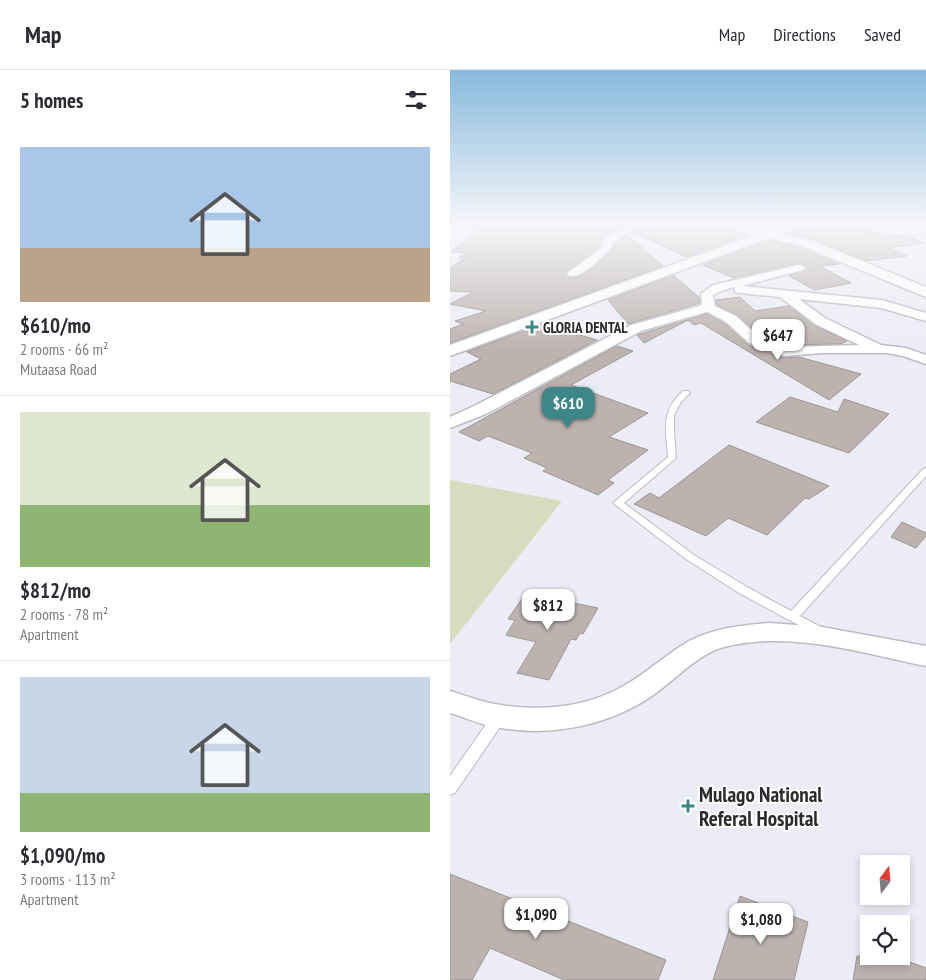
<!DOCTYPE html>
<html lang="en">
<head>
<meta charset="utf-8">
<style>
  :root { --surface:#fff; --page:#f2f2f3; --text:#2b2b33; --muted:#7c7c81; --line:#e1e1e2; --accent:#3e8789 }
  body { margin:0; font-family:"PT Sans Narrow",sans-serif; background:var(--page); color:var(--text); height:100vh; display:flex; flex-direction:column; font-size:19px; white-space:nowrap }
  * { box-sizing:border-box; margin:0 }
  p { font-size:16px; color:var(--muted) }
  .icon { flex:none; width:28px; height:28px; fill:none; stroke:currentColor; stroke-width:2; stroke-linecap:round; stroke-linejoin:round }
  .map { position:relative; flex:1; overflow:hidden }
  .sheet { display:flex; flex-direction:column; background:var(--surface); width:450px }
  .sheet>* { flex:none }
  .needle { width:32px; rotate:16deg }
  .fabs { position:absolute; left:410px; top:785px; display:grid; gap:10px }
  .fabs a { display:grid; place-items:center; width:50px; height:50px; border-radius:0px; background:var(--surface); box-shadow:0 2px 8px #0003; font-size:25px }
  .price { position:absolute; translate:-50% -42px; padding:0 11px; border-radius:10px; background:#fff; color:#222; font-size:16px; line-height:32px; filter:drop-shadow(0 1px 2px #0008) }
  .price::after { content:''; position:absolute; left:50%; top:30px; width:15px; height:11px; margin-left:-8px; background:inherit; clip-path:polygon(0 0,100% 0,50% 100%) }
  .price.current { background:var(--accent); color:#fff }
  ul { padding:0; list-style:none }
  li { display:grid; align-content:center; gap:10px; height:265px; padding:0 20px }
  li+li { border-top:1px solid var(--line) }
  li span { display:grid; place-items:center; height:155px; border-radius:0px; color:#555 }
  li>.icon { margin-inline-start:auto }
  span .icon { width:90px; height:90px; fill:#fffc; stroke-width:1 }
  li b { font-size:21px }
  h2 { display:flex; justify-content:space-between; align-items:center; height:60px; padding:0 20px; font-size:21px }
  header { display:flex; align-items:center; gap:30px; box-sizing:border-box; height:70px; padding:0 25px; background:var(--surface); border-bottom:1px solid var(--line) }
  header strong { font-size:24px }
  nav { display:flex; gap:28px; margin-inline-start:auto; font-size:18px }
  main { display:flex; flex:1; min-height:0 }
  .map>svg:first-child { display:block }
</style>
</head>
<body>
<header>
<strong>Map</strong>
<nav><a>Map</a><a>Directions</a><a>Saved</a></nav>
</header>
<main>
<section class="sheet">
<h2>5 homes<svg class="icon" aria-label="filters" viewBox="0 0 24 24"><path d="M4 7h16M4 17h16"/><circle cx="9" cy="7" r="2"/><circle cx="15" cy="17" r="2"/></svg></h2>
<ul>
<li><span style="background:linear-gradient(#a9c7e8 65%,#b9a48a 0)"><svg class="icon" aria-label="home" viewBox="0 0 24 24"><path d="M3 11l9-7 9 7M6 9v11h12V9"/></svg></span><div><b>$610/mo</b><p>2 rooms · 66 m²</p><p>Mutaasa Road</p></div></li>
<li><span style="background:linear-gradient(#dfe7d0 60%,#8fb573 0)"><svg class="icon" aria-label="home" viewBox="0 0 24 24"><path d="M3 11l9-7 9 7M6 9v11h12V9"/></svg></span><div><b>$812/mo</b><p>2 rooms · 78 m²</p><p>Apartment</p></div></li>
<li><span style="background:linear-gradient(#c9d6e8 75%,#8fb573 0)"><svg class="icon" aria-label="home" viewBox="0 0 24 24"><path d="M3 11l9-7 9 7M6 9v11h12V9"/></svg></span><div><b>$1,090/mo</b><p>3 rooms · 113 m²</p><p>Apartment</p></div></li>
</ul>
</section>
<div class="map">
<svg width="476" height="910" viewBox="0 0 476 910">
  <rect width="100%" height="100%" fill="#ebecf5"/>
  <path fill="#d6ddbe" d="M0,410L112,431L0,574Z"/>
  <path fill="#bcb3af" stroke="#9d9591" d="M36,153H177L170,157L163,153L168,158L151,168L149,171L151,175L146,180L116,203L119,208L131,206L144,197L161,181L164,174L177,165L213,196L0,273V259L13,254L5,251L36,241L0,234L23,222L0,221V198L16,188H9L17,183L1,182Z
    M194,153H242L297,165L237,187L182,162Z
    M362,153H387L394,158L449,167L458,166L474,173L440,178L457,186L416,191L364,169L339,164L359,158Z
    M319,170L353,179L389,194L370,196L401,213L365,220L339,206L356,199L354,195L349,193L283,208L253,195Z
    M223,205L250,228V233L178,254L158,230Z
    M290,227L305,241L339,236L364,255L397,271L390,274L336,275L310,265L287,245L267,235L266,230Z
    M257,244L275,254L298,275L333,288L349,287L411,304L379,330L251,253L244,255L238,250L194,273L187,265Z
    M92,254L147,270L43,324L0,311V304L31,289L17,282Z
    M167,276L183,281L121,315L198,343L159,367L198,380L158,410L164,413L148,425L93,401L97,398L74,388L82,383L38,366L29,371L9,362Z
    M340,327L388,342L394,329L439,344L399,383L306,352Z
    M279,375L379,416L359,429L355,428L317,465L278,448L256,466L184,434L200,423L209,428Z
    M452,452L476,463V466L466,478L441,467Z
    M76,523L148,538L133,564L130,563L126,570L121,569L99,610L67,603L86,572L56,565L65,550L58,549Z
    M0,804L216,890L208,910H114L40,878L22,910H0Z
    M290,826L358,852L344,910H263Z
    M407,886H443L476,898V910H403Z"/>
  <g fill="none" stroke-linecap="round" stroke-linejoin="round">
    <defs>
      <path id="service" d="M233,321H239L240,323L231,332L224,345V361L226,388L174,433L244,485L297,517L341,541L473,399L476,398V406L350,546L375,559L377,562L375,565L371,566L367,565L289,523L236,489L163,433L218,387C216,359 210,342 233,321Z
        M49,642L54,643L56,647L54,651L5,723L0,725V706L44,643Z"/>
      <path id="minor" d="M180,153H192L162,173L163,175C156,185 131,209 119,206L117,204L119,202L147,181L153,175L151,172L152,170Z
        M389,153H411L449,159L476,156V162L449,165L394,156Z
        M349,195L353,196L355,198L353,200L292,216L432,230L476,243V251L431,238L349,229L375,248L431,275L456,278L476,285V294L453,286L437,283H373L334,286L299,273L276,252L257,242L191,261L36,344L0,358V347L24,336L181,255L249,236L252,234L251,224L263,215ZM284,217L285,222L289,223L330,227L365,254L409,275L336,277L309,267L286,246L265,236L263,225L271,221Z
        M320,553L372,557L476,576V596C411,583 340,560 274,577C248,584 227,608 206,623C162,655 103,667 51,658C33,656 17,648 0,643V621C17,626 34,633 51,635C89,641 131,638 166,620C193,607 213,586 239,571C264,558 292,555 320,553Z"/>
      <path id="tertiary" d="M263,153H284L317,161L342,153H360L358,156L332,164L363,171L476,217V227L354,177L319,168L0,286V275L304,165L265,156Z"/>
    </defs>
    <use href="#service" stroke="#babbc4" stroke-width="2"/>
    <use href="#minor" stroke="#babbc4" stroke-width="3"/>
    <use href="#tertiary" stroke="#babbc4" stroke-width="3"/>
    <use href="#service" fill="#fff" fill-rule="evenodd"/>
    <use href="#minor" fill="#fff" fill-rule="evenodd"/>
    <use href="#tertiary" fill="#fff" fill-rule="evenodd"/>
  </g>
  <linearGradient id="sky" x2="0" y2="1"><stop stop-color="#86b9dd"/><stop offset="0.55" stop-color="#f6f6fa"/><stop offset="1" stop-color="#f6f6fa" stop-opacity="0"/></linearGradient>
  <rect width="476" height="280" fill="url(#sky)"/>
  <g fill="#3e8789" stroke="#fff" stroke-width="2">
    <path d="M79.5 249.5h5v5h5v5h-5v5h-5v-5h-5v-5h5z"/>
    <path d="M235.5 728.5h5v5h5v5h-5v5h-5v-5h-5v-5h5z"/>
  </g>
  <g text-anchor="middle" dominant-baseline="central" stroke-width="4" stroke-linejoin="round" paint-order="stroke">
    <g font-size="15" font-weight="bold" fill="#2a2b2e" stroke="#fff" text-anchor="start">
      <text x="93" y="257">GLORIA DENTAL</text>
    </g>
    <g font-size="21" font-weight="bold" fill="#2a2b2e" stroke="#fff" text-anchor="start">
      <text x="249" y="724">Mulago National<tspan x="249" dy="24">Referal Hospital</tspan></text>
    </g>
  </g>
</svg>
<div class="fabs">
<a><svg class="needle" viewBox="-14 -14 28 28"><path d="M0-13l5 13h-10z" fill="#e53935"/><path d="M0 13l5-13h-10z" fill="#7c7c81"/></svg></a>
<a><svg class="icon" aria-label="locate" viewBox="0 0 24 24"><circle cx="12" cy="12" r="6"/><path d="M12 2v4M12 18v4M2 12h4M18 12h4"/></svg></a>
</div>
<b class="price" style="left:328px;top:291px">$647</b>
<b class="price current" style="left:118px;top:359px">$610</b>
<b class="price" style="left:98px;top:561px">$812</b>
<b class="price" style="left:86px;top:870px">$1,090</b>
<b class="price" style="left:311px;top:875px">$1,080</b>
</div>
</main>
</body>
</html>
